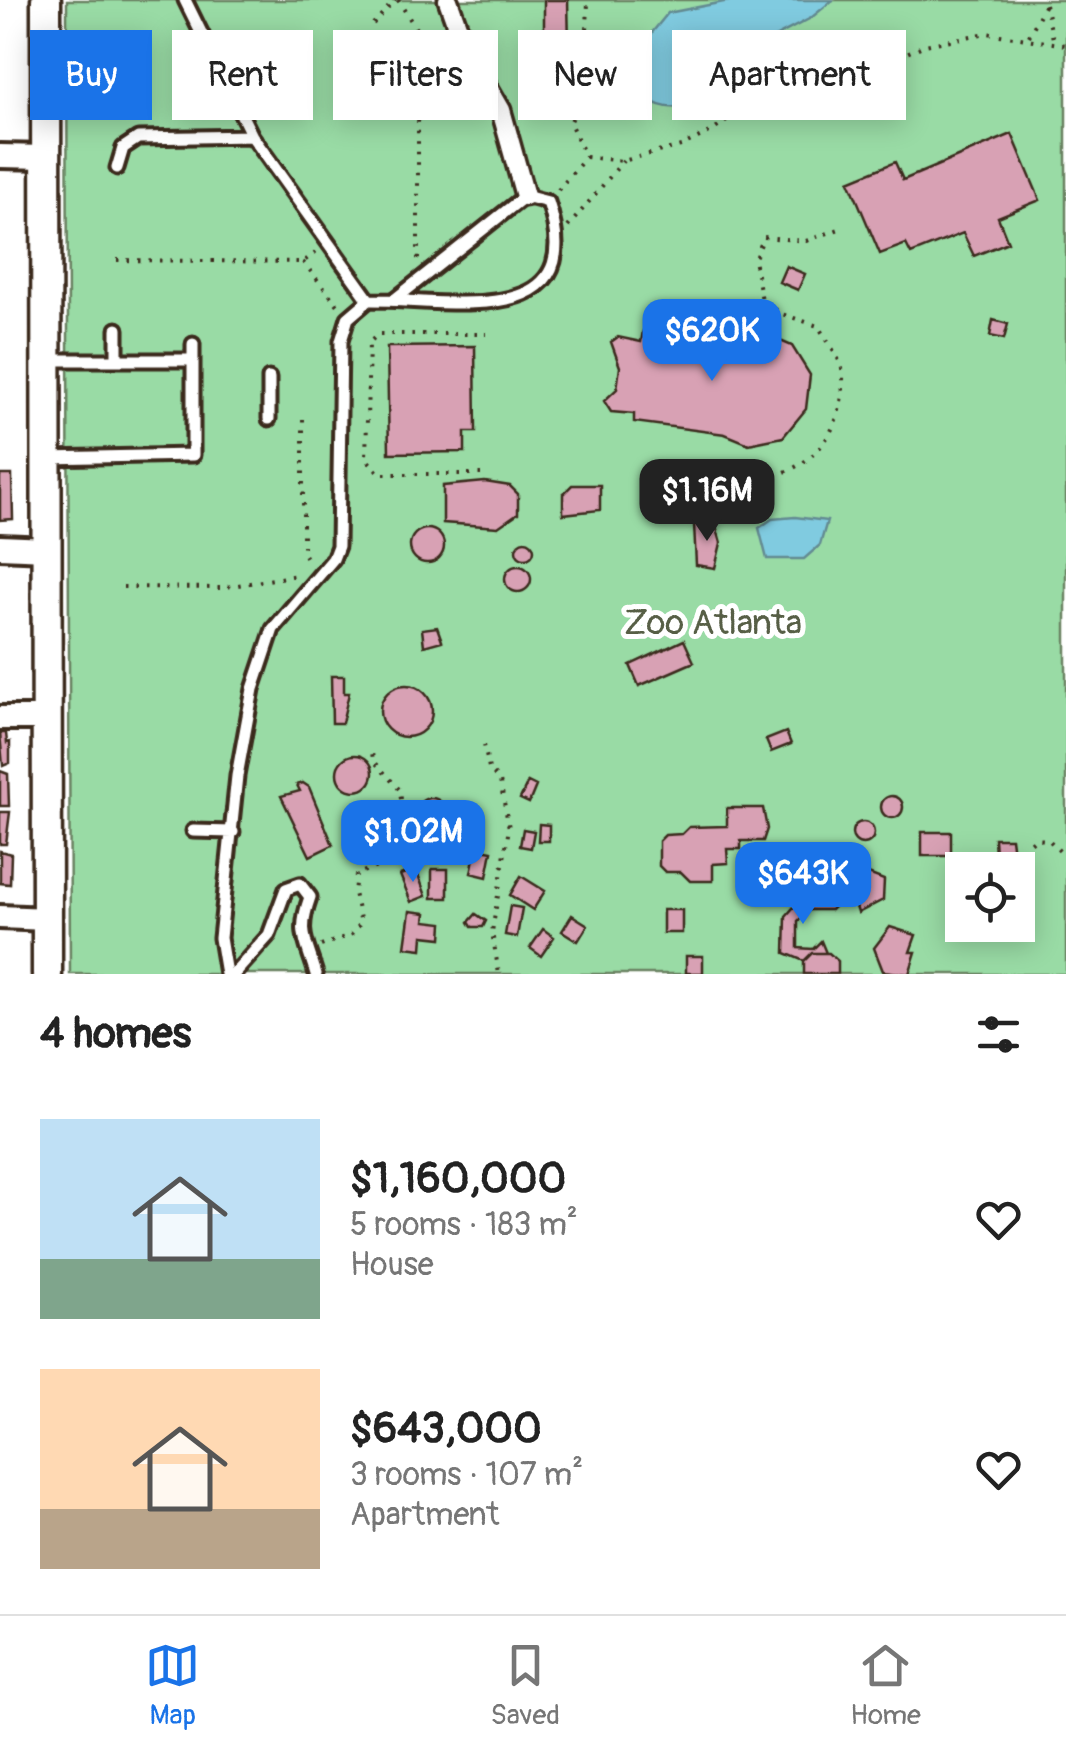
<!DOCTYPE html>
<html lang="en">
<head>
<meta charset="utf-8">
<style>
  :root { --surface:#fff; --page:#f6f6f6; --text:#222; --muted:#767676; --line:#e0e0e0; --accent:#1a73e8 }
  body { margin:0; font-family:Pangolin,sans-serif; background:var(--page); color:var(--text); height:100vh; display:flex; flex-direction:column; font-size:38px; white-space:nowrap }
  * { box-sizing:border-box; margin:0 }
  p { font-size:32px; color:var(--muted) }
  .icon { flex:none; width:55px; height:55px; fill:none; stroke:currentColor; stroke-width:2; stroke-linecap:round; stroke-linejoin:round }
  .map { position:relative; height:974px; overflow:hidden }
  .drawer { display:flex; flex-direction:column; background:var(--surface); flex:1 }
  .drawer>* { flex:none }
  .guide { position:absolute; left:30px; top:30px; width:1008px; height:90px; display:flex; gap:20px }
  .fabs { position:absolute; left:945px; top:852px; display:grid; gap:20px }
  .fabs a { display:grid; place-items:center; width:90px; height:90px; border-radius:0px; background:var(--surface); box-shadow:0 5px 25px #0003; font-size:50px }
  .price { position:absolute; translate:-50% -85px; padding:0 22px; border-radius:20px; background:var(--accent); color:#fff; font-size:32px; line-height:65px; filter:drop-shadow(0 2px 5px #0008) }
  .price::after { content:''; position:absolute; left:50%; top:60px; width:30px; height:22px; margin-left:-15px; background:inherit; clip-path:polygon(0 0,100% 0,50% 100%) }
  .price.selected { background:#222; color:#fff }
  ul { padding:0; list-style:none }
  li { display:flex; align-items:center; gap:30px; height:250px; padding:0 40px }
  li span { display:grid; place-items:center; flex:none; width:280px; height:200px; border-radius:0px; color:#555 }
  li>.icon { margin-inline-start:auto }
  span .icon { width:120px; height:120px; fill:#fffc; stroke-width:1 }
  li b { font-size:42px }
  h2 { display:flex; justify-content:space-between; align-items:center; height:120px; padding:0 40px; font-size:42px }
  .pill { padding:0 35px; border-radius:0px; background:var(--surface); box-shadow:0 5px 25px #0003; font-size:35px; line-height:90px }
  .pill.selected { background:var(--accent); color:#fff }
  .tab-bar { display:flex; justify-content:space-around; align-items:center; height:140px; border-top:2px solid var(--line); background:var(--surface); font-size:28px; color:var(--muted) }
  .tab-bar a { display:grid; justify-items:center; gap:5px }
  .tab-bar .selected { color:var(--accent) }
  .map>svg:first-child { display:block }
</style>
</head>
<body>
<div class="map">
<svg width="1066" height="974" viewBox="0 0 1066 974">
  <rect width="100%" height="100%" fill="#fff"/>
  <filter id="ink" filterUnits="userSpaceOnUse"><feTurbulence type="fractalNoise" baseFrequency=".01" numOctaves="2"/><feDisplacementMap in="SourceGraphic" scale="20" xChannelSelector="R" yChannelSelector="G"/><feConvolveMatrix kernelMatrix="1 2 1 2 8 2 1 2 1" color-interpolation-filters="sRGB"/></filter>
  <g filter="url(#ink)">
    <path fill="#99dba5" stroke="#6a8262" stroke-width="2.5" fill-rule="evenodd" d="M67,0H1066V974H70ZM962,870H1018V925H962Z"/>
    <path fill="#80cbe0" stroke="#648b92" stroke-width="2.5" d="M734,0H833L811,18L731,60L722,71L726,81L738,85L731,97C685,110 640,122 628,62L668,13Z
      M795,517L827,521L820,545L804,559H767L759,528L772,519Z"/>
    <path fill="#d8a1b4" stroke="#3b2a1e" stroke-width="2.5" d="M544,0H568L569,45H564V50H548L544,45Z
      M1012,134L1040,200L998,217L1008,242L974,256L963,233L911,254L906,244L880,254L849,181L895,162L903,180Z
      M786,266L805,274L798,290L779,282Z
      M993,320L1008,324L1004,339L990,336Z
      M643,331L731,338L760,332L792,346L810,375L806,409L783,437L749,444L725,434L634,422V414L611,412L604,401L617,389L620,367L611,342L618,337L641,342Z
      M475,346L476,432H465V452L389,453L387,347Z
      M0,475H12L13,519L0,520Z
      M485,482L510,486L518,494V513L498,527L443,523V486Z
      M572,485H600V510L563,514V494Z
      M715,522L721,543L715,568L696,565L694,524Z
      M410 546a17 17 0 1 1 34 0a17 17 0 1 1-34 0Z
      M516 550a9 9 0 1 1 18 0a9 9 0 1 1-18 0Z
      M505 579a13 13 0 1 1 26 0a13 13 0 1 1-26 0Z
      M437,627L442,641L424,646L422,629Z
      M684,640L694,662L639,686L630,665Z
      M331,676H344V693H349L342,723H332Z
      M380 711a26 26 0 1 1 52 0a26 26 0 1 1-52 0Z
      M786,732L791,744L771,752L766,740Z
      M0,733H6L7,743L10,742V763L3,766Z
      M337 773a18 18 0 1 1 36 0a18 18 0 1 1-36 0Z
      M0,771L8,774L9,806H0Z
      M528,782L536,786L529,803L520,799Z
      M303,783L309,787L333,845L310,856L281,796L300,791L297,785Z
      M881 807a11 11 0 1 1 22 0a11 11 0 1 1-22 0Z
      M416 813a15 15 0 1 1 30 0a15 15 0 1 1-30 0Z
      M727,808H763L767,829L763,841H741V849H727L728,863L713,864V881H690L681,872H665L659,866V841L665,835L682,834L689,827L727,826Z
      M0,812H10L6,844H0Z
      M852 833a11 11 0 1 1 22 0a11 11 0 1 1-22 0Z
      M539,824L549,825V841H538Z
      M523,829L534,831L531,848L520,846Z
      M922,832H951V856H922Z
      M994,838H1011L1013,854L995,855Z
      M476,848L492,851L487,877L471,873Z
      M0,851L11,854L10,884L0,883Z
      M416,869L426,896L411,902L400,875Z
      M432,869H448V898H432Z
      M858,870L884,880L883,900L858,913L852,894L862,891L852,890Z
      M521,876L545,891L533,910L510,895Z
      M831,899L836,905L831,910H809L798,921V948L813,949L821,941L826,953H812L804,961L785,953L786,916L800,900Z
      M510,906L522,908L517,937L505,935Z
      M663,910H682V933H663Z
      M410,911L426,913L425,921L443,923L442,938L423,936L422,949L405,947Z
      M476,914L486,921L483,927H472L469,922Z
      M572,915L588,925L578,941L562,931Z
      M890,927L916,935L910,952H916L909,974L883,971L874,948Z
      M543,929L554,937L541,956L530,948Z
      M812,953H829L838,961V974H804V961Z
      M686,956H703V973H686Z"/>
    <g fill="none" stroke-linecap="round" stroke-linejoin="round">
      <defs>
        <path id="service" d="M185,0L252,136L369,300C450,299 591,332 548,202L525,196L394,300
          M117,168L123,148L138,138L252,136
          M117,329V360
          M47,360H193
          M269,378V419
          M46,458L193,455V344
          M193,831L233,832
          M226,974L220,938L237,776L253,689L273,629L333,559L338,546L341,341L348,318L369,300
          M234,974L269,935L286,889L300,884L310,897C297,934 306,940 316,974"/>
        <path id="pedestrian" d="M448,0L465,48L501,110L525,196"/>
        <path id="minor" d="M0,156L46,157
          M0,547L47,549
          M0,718H47
          M0,917L47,919"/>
        <path id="tertiary" d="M46,0L47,974"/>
      </defs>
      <use href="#service" stroke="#3b2a1e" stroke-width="19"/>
      <use href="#pedestrian" stroke="#3b2a1e" stroke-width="25"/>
      <use href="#minor" stroke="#3b2a1e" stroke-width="30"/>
      <use href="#tertiary" stroke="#3b2a1e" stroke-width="35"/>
      <path stroke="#3b2a1e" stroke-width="4" stroke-dasharray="2.5 8" stroke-linecap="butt" d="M398,0L418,32V261
        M1045,4L1054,43
        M373,24L395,0
        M1029,36L1047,0
        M714,82L737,112
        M586,157L623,161L681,146L714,130L772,88L884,63L925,45L987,33L1066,45
        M558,190L586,157L570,123L585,92L588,0
        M568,227L623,161
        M117,260L303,262L318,251
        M303,262L338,305
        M303,419V553L309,563
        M481,474H380L366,458L369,343L378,334H486
        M700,511L721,477C792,489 845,448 843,374C842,360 826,339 818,326L782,314L762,300L754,260L764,237L806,241L842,228
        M123,587L220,588L297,575
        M484,745L489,769L500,781L509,828L492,932L499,974
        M1017,870L1027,846L1035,839L1049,840L1066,858
        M321,946L352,934L361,923L354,893L356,874L404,858L411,848L399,789L373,760L372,752"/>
      <use href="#service" stroke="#fff" stroke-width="11"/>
      <use href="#pedestrian" stroke="#fff" stroke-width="18"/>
      <use href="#minor" stroke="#fff" stroke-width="22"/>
      <use href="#tertiary" stroke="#fff" stroke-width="28"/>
    </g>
  </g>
  <g text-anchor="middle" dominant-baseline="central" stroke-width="10" stroke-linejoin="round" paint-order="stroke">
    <g font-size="35" fill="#575f46" stroke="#fff">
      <text x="713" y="623">Zoo Atlanta</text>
    </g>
  </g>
</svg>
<div class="fabs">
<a><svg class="icon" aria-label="locate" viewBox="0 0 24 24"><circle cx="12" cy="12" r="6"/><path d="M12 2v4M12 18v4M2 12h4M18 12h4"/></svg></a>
</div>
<b class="price" style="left:712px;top:384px">$620K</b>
<b class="price selected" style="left:707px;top:544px">$1.16M</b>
<b class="price" style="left:413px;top:885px">$1.02M</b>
<b class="price" style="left:803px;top:927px">$643K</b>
<div class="guide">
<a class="pill selected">Buy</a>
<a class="pill">Rent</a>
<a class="pill">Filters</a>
<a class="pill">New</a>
<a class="pill">Apartment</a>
</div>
</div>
<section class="drawer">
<h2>4 homes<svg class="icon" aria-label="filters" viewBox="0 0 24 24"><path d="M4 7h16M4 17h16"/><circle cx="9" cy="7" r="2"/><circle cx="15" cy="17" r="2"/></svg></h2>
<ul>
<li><span style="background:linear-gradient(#bfe0f5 70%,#7fa58c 0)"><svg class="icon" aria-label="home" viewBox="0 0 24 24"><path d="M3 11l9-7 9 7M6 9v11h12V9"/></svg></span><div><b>$1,160,000</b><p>5 rooms · 183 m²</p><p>House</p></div><svg class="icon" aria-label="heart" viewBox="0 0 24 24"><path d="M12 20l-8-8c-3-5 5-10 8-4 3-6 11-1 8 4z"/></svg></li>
<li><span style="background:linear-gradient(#ffd9b3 70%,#b9a48a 0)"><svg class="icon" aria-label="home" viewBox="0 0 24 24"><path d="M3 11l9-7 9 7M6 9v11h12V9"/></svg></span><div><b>$643,000</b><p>3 rooms · 107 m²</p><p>Apartment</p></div><svg class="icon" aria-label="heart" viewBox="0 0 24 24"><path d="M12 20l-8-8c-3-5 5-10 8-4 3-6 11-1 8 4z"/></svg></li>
</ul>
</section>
<nav class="tab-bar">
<a class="selected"><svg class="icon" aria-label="map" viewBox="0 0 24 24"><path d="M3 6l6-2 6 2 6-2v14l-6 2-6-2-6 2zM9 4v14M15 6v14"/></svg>Map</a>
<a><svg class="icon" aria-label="saved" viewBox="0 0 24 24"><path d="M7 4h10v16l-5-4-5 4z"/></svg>Saved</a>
<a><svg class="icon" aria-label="home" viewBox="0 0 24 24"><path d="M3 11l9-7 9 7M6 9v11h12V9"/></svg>Home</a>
</nav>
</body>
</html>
